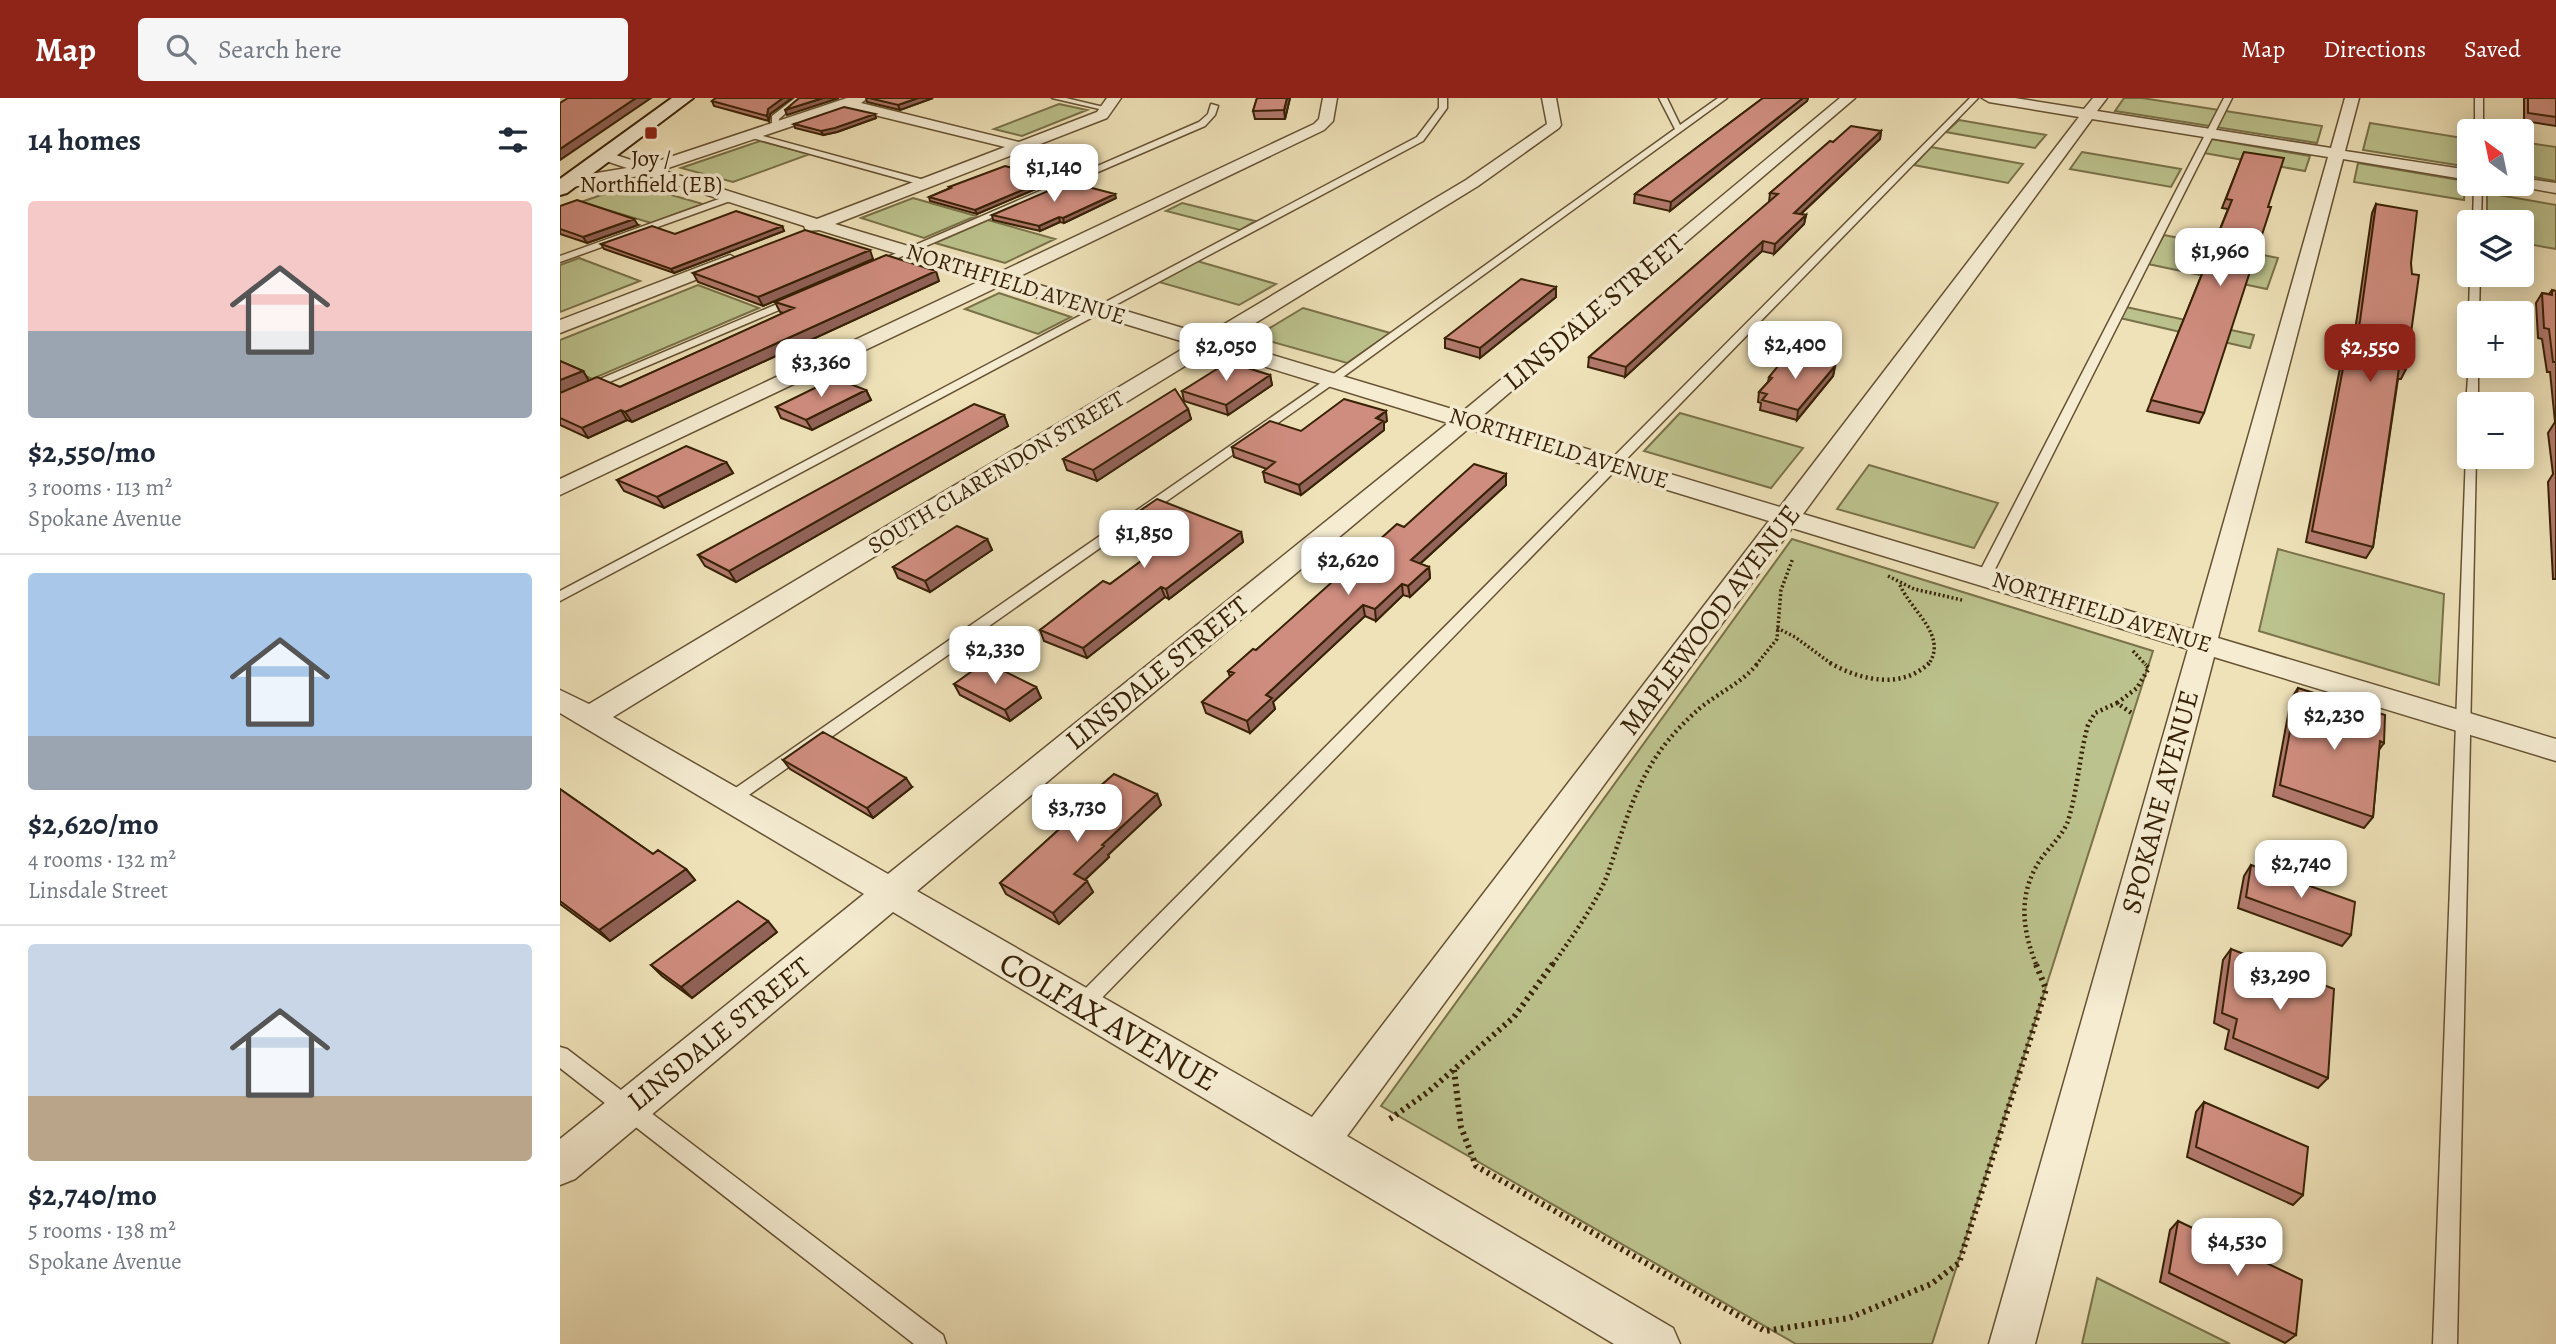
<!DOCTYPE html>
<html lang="en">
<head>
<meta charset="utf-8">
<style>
  :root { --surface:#fff; --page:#f6f6f7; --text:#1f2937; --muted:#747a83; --line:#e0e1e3; --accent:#8f2418 }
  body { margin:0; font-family:Alegreya,serif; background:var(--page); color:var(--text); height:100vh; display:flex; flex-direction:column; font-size:26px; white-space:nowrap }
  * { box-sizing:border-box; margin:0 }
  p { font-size:23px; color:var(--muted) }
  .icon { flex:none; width:38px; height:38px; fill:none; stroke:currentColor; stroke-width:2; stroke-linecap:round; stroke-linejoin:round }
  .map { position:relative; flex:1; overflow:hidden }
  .sheet { display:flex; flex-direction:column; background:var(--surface); width:560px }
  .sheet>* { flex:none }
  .needle { width:46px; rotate:327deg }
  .buttons { position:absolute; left:1897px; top:21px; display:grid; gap:14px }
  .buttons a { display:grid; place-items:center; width:77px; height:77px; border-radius:7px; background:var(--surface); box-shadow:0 4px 18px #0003; font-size:35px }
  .price { position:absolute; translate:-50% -60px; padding:0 16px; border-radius:14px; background:#fff; color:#222; font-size:23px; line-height:46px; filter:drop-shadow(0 2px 4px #0008) }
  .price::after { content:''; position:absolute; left:50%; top:42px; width:21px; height:16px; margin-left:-10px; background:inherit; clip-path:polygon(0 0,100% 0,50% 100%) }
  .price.current { background:var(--accent); color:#fff }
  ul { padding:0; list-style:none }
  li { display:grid; align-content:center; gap:14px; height:371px; padding:0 28px }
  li+li { border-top:2px solid var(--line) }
  li span { display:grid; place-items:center; height:217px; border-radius:7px; color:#555 }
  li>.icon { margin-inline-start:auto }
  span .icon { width:126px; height:126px; fill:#fffc; stroke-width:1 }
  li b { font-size:30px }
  h2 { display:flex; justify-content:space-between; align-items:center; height:84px; padding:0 28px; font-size:30px }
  header { display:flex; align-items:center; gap:42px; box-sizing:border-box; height:98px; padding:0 35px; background:var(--accent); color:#fff }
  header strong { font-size:33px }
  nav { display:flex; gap:38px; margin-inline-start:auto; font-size:24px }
  .search { width:490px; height:63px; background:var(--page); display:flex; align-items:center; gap:18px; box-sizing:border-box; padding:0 24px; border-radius:7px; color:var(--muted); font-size:26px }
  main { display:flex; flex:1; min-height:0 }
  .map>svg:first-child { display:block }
</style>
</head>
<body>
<header>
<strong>Map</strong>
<div class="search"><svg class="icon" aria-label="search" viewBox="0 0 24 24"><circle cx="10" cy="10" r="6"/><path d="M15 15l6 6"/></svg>Search here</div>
<nav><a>Map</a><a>Directions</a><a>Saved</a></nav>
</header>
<main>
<section class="sheet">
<h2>14 homes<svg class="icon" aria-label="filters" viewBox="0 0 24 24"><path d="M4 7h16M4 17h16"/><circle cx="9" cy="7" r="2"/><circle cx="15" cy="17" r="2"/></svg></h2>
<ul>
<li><span style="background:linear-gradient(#f6c9c9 60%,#9aa5b1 0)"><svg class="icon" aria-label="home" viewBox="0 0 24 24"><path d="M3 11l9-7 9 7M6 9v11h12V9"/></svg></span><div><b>$2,550/mo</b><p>3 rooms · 113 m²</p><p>Spokane Avenue</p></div></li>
<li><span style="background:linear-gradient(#a9c7e8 75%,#9aa5b1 0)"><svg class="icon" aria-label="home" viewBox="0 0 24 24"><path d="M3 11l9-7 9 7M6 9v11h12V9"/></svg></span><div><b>$2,620/mo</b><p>4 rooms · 132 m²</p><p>Linsdale Street</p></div></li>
<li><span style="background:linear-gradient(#c9d6e8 70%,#b9a48a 0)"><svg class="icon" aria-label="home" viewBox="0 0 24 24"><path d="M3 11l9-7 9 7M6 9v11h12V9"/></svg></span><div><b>$2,740/mo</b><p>5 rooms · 138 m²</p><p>Spokane Avenue</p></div></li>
</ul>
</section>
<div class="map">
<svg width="1996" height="1246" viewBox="0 0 1996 1246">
  <rect width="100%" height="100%" fill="#efe2b9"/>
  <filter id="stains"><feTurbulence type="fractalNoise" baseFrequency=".00286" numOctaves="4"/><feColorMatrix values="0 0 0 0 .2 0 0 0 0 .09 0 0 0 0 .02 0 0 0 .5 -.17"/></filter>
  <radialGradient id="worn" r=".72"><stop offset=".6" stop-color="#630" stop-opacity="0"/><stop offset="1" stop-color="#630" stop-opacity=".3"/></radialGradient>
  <path fill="#bcc28d" stroke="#7a724a" stroke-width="2" d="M1564,0H1582L1762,28L1757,45L1555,13Z
    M499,6L527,12L462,38L434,31Z
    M1399,22L1486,37L1475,50L1386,34Z
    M1810,25L1909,41V69L1803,52Z
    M1651,41L1750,58L1745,73L1644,55Z
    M200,43L250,56L173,84L121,70Z
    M1962,44L1996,49V83L1962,77Z
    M1371,49L1463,66L1448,85L1354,67Z
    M1522,54L1621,71L1611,89L1510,71Z
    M1798,65L1905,83L1904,102L1794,84Z
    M73,86L143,106L91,125L21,104Z
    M1927,95L1996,107V151L1962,145V124H1927Z
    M353,100L416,118L364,140L301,120Z
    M622,105L695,123L680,132L606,113Z
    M428,122L495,141L445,165L375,145Z
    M1604,137L1718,160L1707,191L1588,166Z
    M19,160L80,183L0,214V167Z
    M637,163L716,186L679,207L599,184Z
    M138,187L199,210L32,281L0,266V242Z
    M439,195L511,219L478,236L405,211Z
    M1566,209L1694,237L1690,250L1560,220Z
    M743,210L830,235L787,265L695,239Z
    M1120,315L1243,350L1211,390L1084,353Z
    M1309,367L1438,405L1414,450L1277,411Z
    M1232,441L1593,553L1372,1246H1236L821,1008Z
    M1718,451L1884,496L1879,587L1699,533Z
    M1537,1180L1670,1246H1522Z"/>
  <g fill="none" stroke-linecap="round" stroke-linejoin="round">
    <defs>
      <path id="lane" d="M235,0H243L219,21L218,31H212V18Z
        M492,0H506L552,11L548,13Z
        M879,0H887V10L863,43L0,503V493L857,39L879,10Z
        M1099,0H1107L1120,27L1158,0H1167L776,284L176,706H164L162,702L164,698L768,280L1115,31Z
        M1410,0H1418L529,913L522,916L515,913L512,907L515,901Z
        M1664,0H1672L1431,479L1429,482H1419L1417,479Z
        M1915,0H1923V33H1915Z
        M651,6L658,8L655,17L645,28L317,169L309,167L639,24L648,16Z
        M192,35L368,83L369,85L362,87L189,39Z
        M1914,86H1922L1921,124H1913Z
        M170,97L174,100L173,102L0,164V158Z
        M1910,177H1920L1919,215H1909Z
        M236,198L240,199V203L0,305V298Z
        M1909,266V268H1918V306H1909V309L1906,306Z
        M1906,356L1916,359L1897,1246H1873Z
        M0,949L7,951L383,1237L386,1246H354L0,970Z"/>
      <path id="street" d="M287,0H308L301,5L459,44L537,14L547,0H561L547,20L275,126L438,175L754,26L759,21L763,0H777L773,23L764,32L456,180L646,237L906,82L987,26L982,0H996L1001,27L999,30L918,88L666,243L902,314L1280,0H1295L921,319L1220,409L1519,19L1429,4L1422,0H1455L1524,11L1533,0H1547L1537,13L1771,50L1785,0H1799L1785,53L1909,72V82L1783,61L1658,540L1996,641V663L1654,559L1475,1246H1429L1628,551L1232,430L787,1038L1113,1230L1120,1246H1054L333,814L15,1081L0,1087V1041L304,796L0,615V592L29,606L631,246L440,188L0,397V381L422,182L259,132L246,133L244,128L85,77L0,91V81L67,70L40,61L37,58L40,55H50L86,67ZM286,10L445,49L257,121L102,72ZM1532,21L1768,59L1633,532L1243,416ZM651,252L888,325L328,776L53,619ZM908,331L1209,423L752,1019L357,793Z
        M1962,80L1996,85V95L1956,88L1955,86H1962Z
        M170,157L179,162L176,166L0,235V222Z"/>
      <path id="secondary" d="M112,0H133L7,95L0,97V81Z"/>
    </defs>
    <use href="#lane" stroke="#665233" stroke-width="3"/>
    <use href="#street" stroke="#665233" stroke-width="3"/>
    <use href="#secondary" stroke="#382206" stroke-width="4"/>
    <path stroke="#382206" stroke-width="3.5" stroke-dasharray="2 2.5" stroke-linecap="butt" d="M1328,478L1354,491L1402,502
      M1340,487C1351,513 1389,538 1368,567
      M1217,530L1235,539L1273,567
      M1573,553L1586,567
      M1196,567L1217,541L1221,492L1233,460"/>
    <path stroke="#382206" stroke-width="4.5" stroke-dasharray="2 3.5" stroke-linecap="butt" d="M1270,565C1300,582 1342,592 1369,565
      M1557,605L1577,590L1589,570L1584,565
      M993,866C1010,842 1038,803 1048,775C1063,733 1073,691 1100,653C1110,639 1126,622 1139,611C1159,594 1181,586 1198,565
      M1476,866C1461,829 1458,792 1483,758C1491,748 1504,735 1508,723C1518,691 1519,659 1528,627L1535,615L1557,605L1573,616"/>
    <path stroke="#382206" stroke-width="6" stroke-dasharray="2.5 4.5" stroke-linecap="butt" d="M894,972L901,1029L916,1068L1205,1233L1289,1220L1371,1186L1399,1165L1486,891L1475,864
      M830,1021L868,994L954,919L994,864"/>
    <use href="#lane" fill="#f5ecd2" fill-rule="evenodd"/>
    <use href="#street" fill="#f5ecd2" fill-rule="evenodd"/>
    <use href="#secondary" fill="#f5ecd2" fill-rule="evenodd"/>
  </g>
  <path fill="#b2796d" stroke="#382206" stroke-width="2" d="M156,0H232L210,16L209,23L154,8L152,3Z
    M306,0H373L340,12L307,4Z
    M697,0H730L725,21H695L693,13Z
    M1203,0H1248L1247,3L1110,113L1074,105L1075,96Z
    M1964,0H1996V28L1964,23Z
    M316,20L277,34L263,37L235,30L234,26Z
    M1321,33L1320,41L1241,116L1246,117L1244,126L1214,156L1202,153L1065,279L1028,269L1029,259L1209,104L1210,95L1273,44Z
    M1684,54L1644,315L1639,325L1587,313L1668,111L1662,110Z
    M492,84L417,116L370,103L369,99L390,90L389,89Z
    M556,100L504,125L500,124L480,133L433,122L432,117Z
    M1816,106L1851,165L1846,271L1841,281H1838L1813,449L1806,460L1746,444L1780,270L1785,260L1789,261L1795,233L1812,115Z
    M0,108L78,127L27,145L0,136Z
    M222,128L224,133L114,175L44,151L41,146L115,136Z
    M313,161L203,208L138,184L133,175Z
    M379,183L72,324L67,322L28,340L0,327V263L23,273L29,283L60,289L224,215L220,214L215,204Z
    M1992,192L1996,193V481H1993L1988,384L1993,376L1988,335L1995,324L1990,274H1987L1982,241L1978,240L1976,205L1982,195L1989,196Z
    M996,199L920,260L885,250V240Z
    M1275,268L1273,278L1237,322L1200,312L1201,305L1198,304L1199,294L1208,284L1209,279Z
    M710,277L712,287L668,317L624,303L622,293Z
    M306,292L311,302L252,332L221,320L216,309Z
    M628,311L631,321L537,383L507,372L503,361Z
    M444,317L448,328L176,484L145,468L138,457Z
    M827,323L824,325V332L741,397L705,384L703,374L707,371L674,359L672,349L741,333Z
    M166,364L173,375L104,410L64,393L57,382Z
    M946,387L860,466L869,469L870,480L850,499L843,497L816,523L805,518L713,604L715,611L690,635L646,615L642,604L670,579L668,573L696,552L844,429Z
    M556,429L681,434L683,444L609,501L605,499L527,560L484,543L480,532L550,486L594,454L559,440Z
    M427,441L432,452L370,494L338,480L333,469Z
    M433,571L476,589L481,600L450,623L400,597L394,586Z
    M1738,590L1824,645L1819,652L1813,719L1804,730L1713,698L1731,601Z
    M223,662L352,689L313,720L230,671Z
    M0,691L93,756L126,771L135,782L50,843L0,806Z
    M597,696L601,707L548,757L549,759L525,782L533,794L499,826L446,796L440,785L525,708L523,703Z
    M1691,767L1791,837L1782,848L1678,810L1684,778Z
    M217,834L132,900L102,878L91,867Z
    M1671,851L1768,980L1758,990L1665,951L1669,932L1654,925L1663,862Z
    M1644,1004L1743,1097L1733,1107L1627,1059L1636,1014Z
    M1618,1123L1736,1237L1725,1245L1600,1184L1610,1132Z"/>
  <path fill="#916359" stroke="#382206" stroke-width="2" d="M76,0H91L0,62V51Z
    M223,0H232L210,16L209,23L207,18L208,11Z
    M263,0H279L227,17L225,12Z
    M358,0H373L340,12L338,7Z
    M727,0H730L725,21L724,12Z
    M1243,0H1248L1247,3L1110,113L1111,104Z
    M315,16L316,20L277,34L263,37L261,33Z
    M1321,33L1320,41L1232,124L1234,115Z
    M491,80L492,84L417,116L415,112Z
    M555,96L556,100L504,125L503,120Z
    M1246,117L1244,126L1214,156L1215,146Z
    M499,119L500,124L480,133L479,128Z
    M74,121L78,127L27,145L23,139Z
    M222,128L224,133L114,175L111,171Z
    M1203,143L1202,153L1065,279L1066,269Z
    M310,152L313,161L203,208L198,199Z
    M376,173L379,183L72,324L65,314Z
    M996,189V199L920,260V250Z
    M1275,268L1273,278L1237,322L1238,312Z
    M23,273L29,283L0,295V282Z
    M710,277L712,287L668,317L666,307Z
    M306,292L311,302L252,332L246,322Z
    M628,311L631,321L537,383L533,372Z
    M61,312L67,322L28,340L22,330Z
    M826,313L827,323L824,325V332L741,397L739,387Z
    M444,317L448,328L176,484L169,473Z
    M166,364L173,375L104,410L97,399Z
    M946,376V387L852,473L851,462Z
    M681,434L683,444L609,501L606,491Z
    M427,441L432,452L370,494L365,483Z
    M869,469L870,480L850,499L848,488Z
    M842,486L843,497L816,523L815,511Z
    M601,489L605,499L527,560L523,550Z
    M803,507L805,518L713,604L715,611L690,635L687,623L706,597Z
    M476,589L481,600L450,623L445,612Z
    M346,680L352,689L313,720L307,710Z
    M597,696L601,707L548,757L549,759L519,787L514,776L542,747Z
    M126,771L135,782L50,843L39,832Z
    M527,783L533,794L499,826L493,815Z
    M208,823L217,834L132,900L121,889Z"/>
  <path fill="#cf8d7f" stroke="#382206" stroke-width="2" d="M8,0H76L0,51V5Z
    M156,0H223L208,11L207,18L152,3Z
    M239,0H263L225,12Z
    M309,0H358L338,7Z
    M697,0H727L724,12L693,13Z
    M1203,0H1243L1111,104L1075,96Z
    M1968,0H1996V19L1968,15Z
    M284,9L315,16L275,30L261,33L234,26Z
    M1291,28L1321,33L1234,115L1246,117L1215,146L1203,143L1066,269L1029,259L1218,96L1210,95L1270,43L1273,44Z
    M1684,54L1724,60L1708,109H1711L1644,315L1591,302L1672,102L1666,101Z
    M445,68L491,80L415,112L369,99L391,90L389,89Z
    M509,84L555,96L503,120L499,119L479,128L432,117Z
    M17,102L74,121L23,139L0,131V108Z
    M1816,106L1857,113L1851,165L1852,176L1859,177L1846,271L1839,270L1813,449L1752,433L1785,260L1791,261L1800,223Z
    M176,113L222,128L111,171L41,146L92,128L115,136Z
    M245,132L310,152L198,199L133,175Z
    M326,157L376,173L65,314L61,312L22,330L0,320V295L37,279L60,289L234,210L215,204Z
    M961,181L996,189L920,250L885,240Z
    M1992,192L1996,193V264H1993L1989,231L1984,230L1982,195L1992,197Z
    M1228,256L1275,268L1238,312L1202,302L1207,296L1199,294L1212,280L1209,279Z
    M0,263L23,273L0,282Z
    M668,264L710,277L666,307L622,293Z
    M275,280L306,292L246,322L216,309Z
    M615,291L628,311L533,372L503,361Z
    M784,301L826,313L816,320L823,323L739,387L703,374L715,364L672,349L710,323L741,333Z
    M414,306L444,317L169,473L138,457Z
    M126,348L166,364L97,399L57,382Z
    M914,366L946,376L851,462L869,469L848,488L842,486L815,511L803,507L706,597L712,600L687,623L642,604L674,575L668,573L693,551L696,552L837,426L844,429Z
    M597,401L681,434L606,491L601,489L523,550L480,532L543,483L550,486L601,448L556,429Z
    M397,428L427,441L365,483L333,469Z
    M422,566L433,571L436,569L476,589L445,612L394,586Z
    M1738,590L1825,617L1824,645L1820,643L1813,719L1720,687Z
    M263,634L346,680L307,710L223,662Z
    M554,676L597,696L542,747L544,748L514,776L527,783L493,815L440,785L528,705L523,703Z
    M0,691L93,756L98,752L126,771L39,832L0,803Z
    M1691,767L1795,804L1791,837L1686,799Z
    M178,803L208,823L121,889L91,867Z
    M1671,851L1774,891L1768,980L1673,940L1677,921L1662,915Z
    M1644,1004L1748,1049L1743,1097L1636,1049Z
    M1618,1123L1742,1182L1736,1237L1609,1175Z"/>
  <rect fill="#8f2418" stroke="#f5ecd2" stroke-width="2.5" x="84" y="28" width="14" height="14" rx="3.5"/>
  <g text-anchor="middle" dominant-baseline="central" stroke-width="7" stroke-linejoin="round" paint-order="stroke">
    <g font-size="23" fill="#382206" stroke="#f5ecd2">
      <text x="91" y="60">Joy /<tspan x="91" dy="26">Northfield (EB)</tspan></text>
    </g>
    <g font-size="23" fill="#382206" stroke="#f5ecd2">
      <text transform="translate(456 186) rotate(17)">NORTHFIELD AVENUE</text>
      <text transform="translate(999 350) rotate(17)">NORTHFIELD AVENUE</text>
      <text transform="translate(436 374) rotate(-31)">SOUTH CLARENDON STREET</text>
      <text transform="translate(1542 514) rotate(17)">NORTHFIELD AVENUE</text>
    </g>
    <g font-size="28" fill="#382206" stroke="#f5ecd2">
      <text transform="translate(1034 214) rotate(-40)">LINSDALE STREET</text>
      <text transform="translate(1150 522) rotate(-53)">MAPLEWOOD AVENUE</text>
      <text transform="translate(597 575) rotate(-39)">LINSDALE STREET</text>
      <text transform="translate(1600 704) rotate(-75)">SPOKANE AVENUE</text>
      <text transform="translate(159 936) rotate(-39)">LINSDALE STREET</text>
    </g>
    <g font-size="33" fill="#382206" stroke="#f5ecd2">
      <text transform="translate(549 923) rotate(30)">COLFAX AVENUE</text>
    </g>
  </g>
  <rect width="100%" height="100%" filter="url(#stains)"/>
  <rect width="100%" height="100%" fill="url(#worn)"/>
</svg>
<div class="buttons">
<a><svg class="needle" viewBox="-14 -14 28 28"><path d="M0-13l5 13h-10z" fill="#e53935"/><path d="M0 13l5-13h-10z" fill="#747a83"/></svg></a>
<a><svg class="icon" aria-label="layers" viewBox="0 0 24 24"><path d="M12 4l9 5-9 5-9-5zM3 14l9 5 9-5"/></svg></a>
<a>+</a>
<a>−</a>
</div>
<b class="price" style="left:494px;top:106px">$1,140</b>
<b class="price" style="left:1660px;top:190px">$1,960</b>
<b class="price" style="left:1235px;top:283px">$2,400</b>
<b class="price" style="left:666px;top:285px">$2,050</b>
<b class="price current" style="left:1810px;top:286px">$2,550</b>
<b class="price" style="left:261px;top:301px">$3,360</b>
<b class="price" style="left:584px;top:472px">$1,850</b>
<b class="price" style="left:788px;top:499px">$2,620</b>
<b class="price" style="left:435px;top:588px">$2,330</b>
<b class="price" style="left:1774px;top:654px">$2,230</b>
<b class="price" style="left:517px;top:746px">$3,730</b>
<b class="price" style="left:1741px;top:802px">$2,740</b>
<b class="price" style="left:1720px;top:914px">$3,290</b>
<b class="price" style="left:1677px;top:1180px">$4,530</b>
</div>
</main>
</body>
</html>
